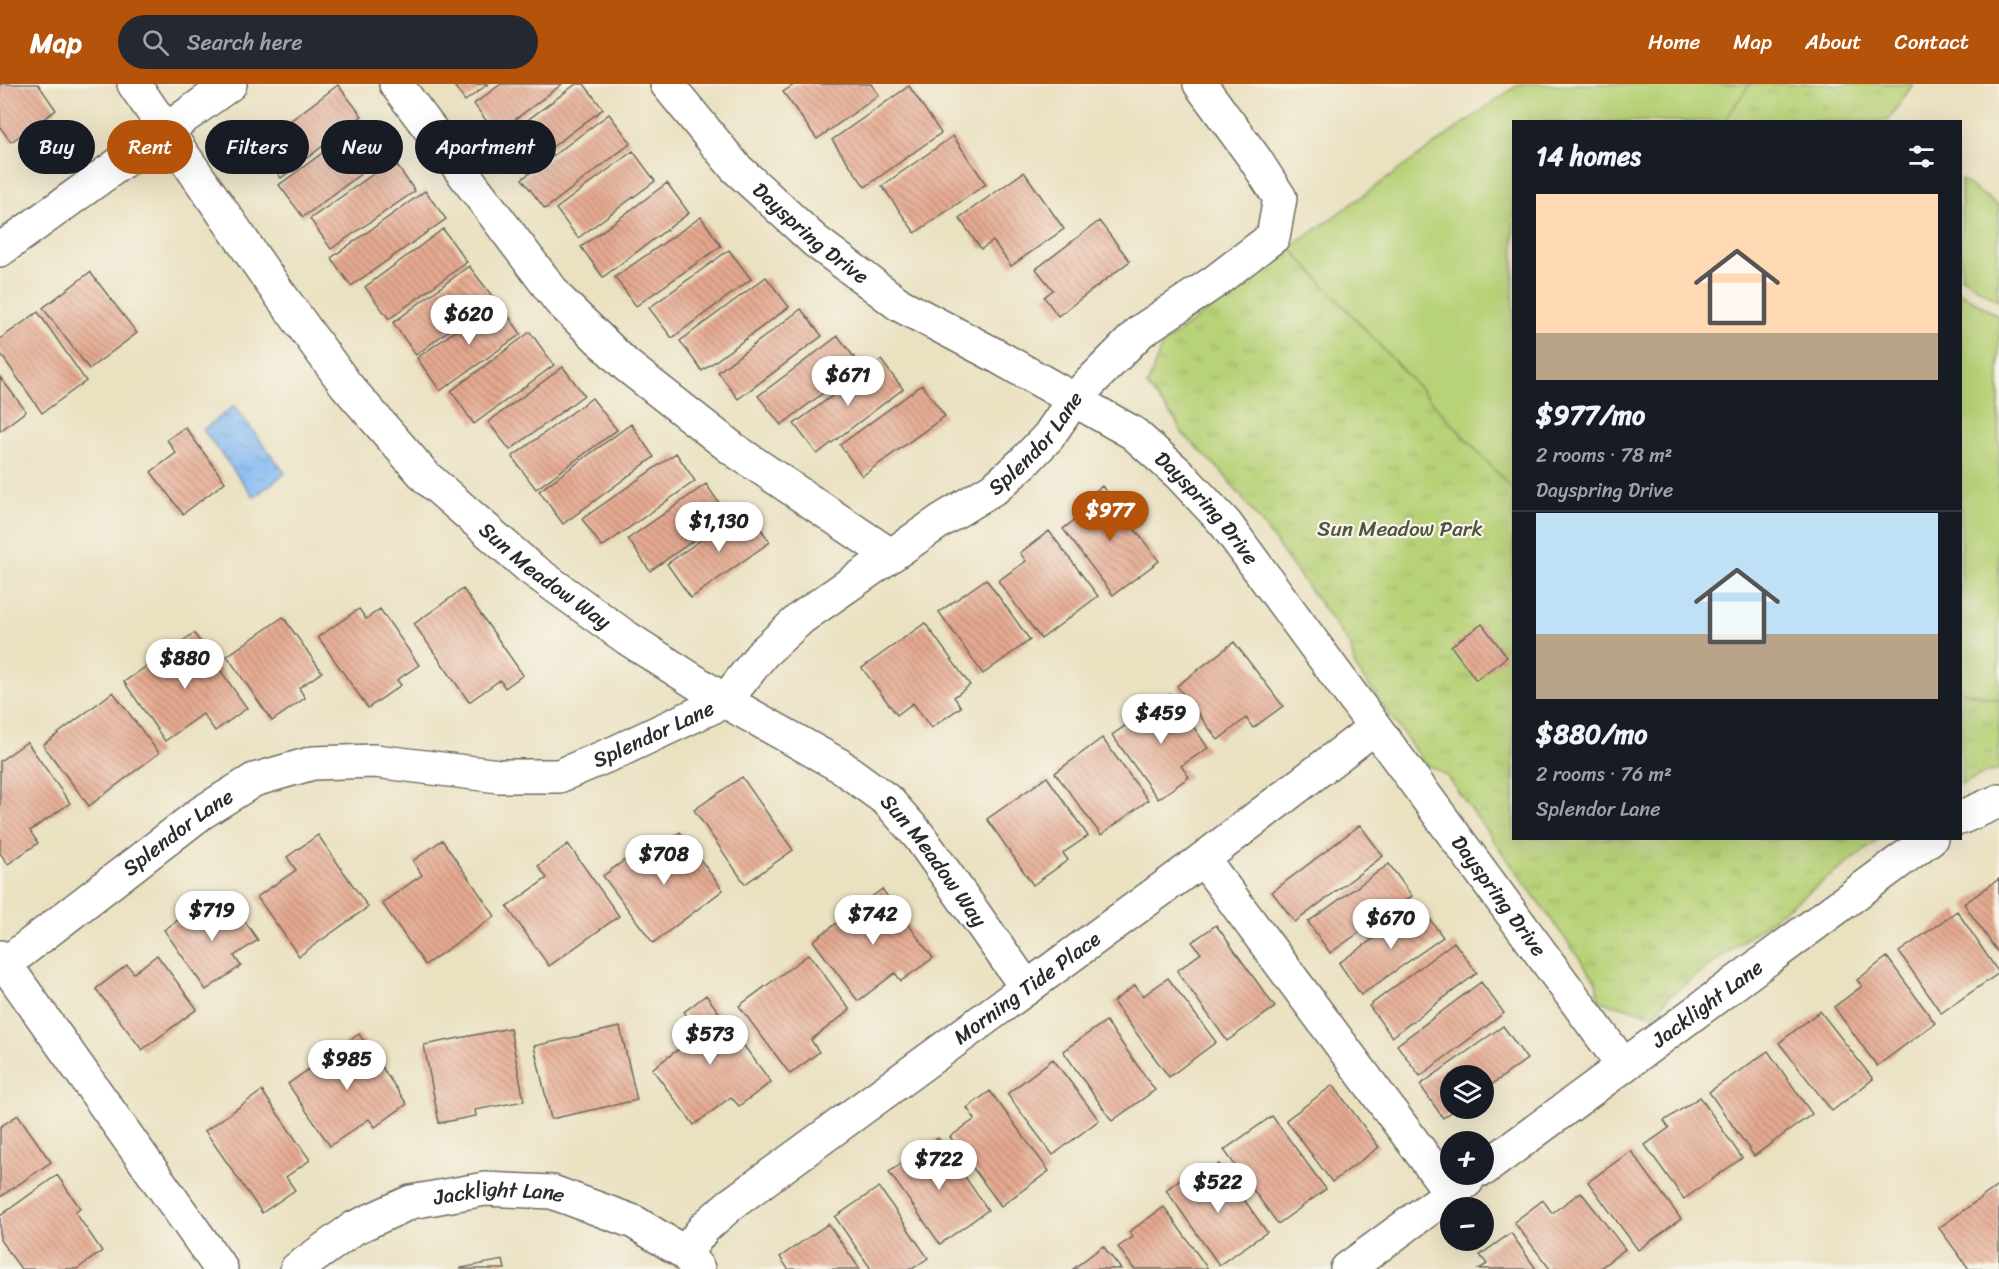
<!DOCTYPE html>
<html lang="en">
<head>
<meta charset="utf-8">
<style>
  :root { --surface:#171b24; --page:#242831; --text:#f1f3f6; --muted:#9ea1a6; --line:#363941; --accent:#b45309 }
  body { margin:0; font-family:Sriracha,sans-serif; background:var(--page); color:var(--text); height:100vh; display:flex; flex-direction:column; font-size:22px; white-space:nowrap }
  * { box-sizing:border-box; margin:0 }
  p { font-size:20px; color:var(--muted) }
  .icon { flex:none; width:33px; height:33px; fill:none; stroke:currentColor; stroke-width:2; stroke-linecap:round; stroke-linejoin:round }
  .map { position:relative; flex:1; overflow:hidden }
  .drawer { position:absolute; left:1512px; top:36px; width:450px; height:720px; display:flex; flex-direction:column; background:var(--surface); border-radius:0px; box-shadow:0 6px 24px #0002 }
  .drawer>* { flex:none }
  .banner { position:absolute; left:18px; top:36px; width:570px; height:54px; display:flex; gap:12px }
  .tools { position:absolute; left:1440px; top:981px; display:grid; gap:12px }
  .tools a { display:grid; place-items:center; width:54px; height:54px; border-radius:50%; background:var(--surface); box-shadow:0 6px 24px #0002; font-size:30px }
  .price { position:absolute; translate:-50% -51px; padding:0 14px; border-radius:21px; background:#fff; color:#222; font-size:20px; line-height:39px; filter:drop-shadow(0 2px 3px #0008) }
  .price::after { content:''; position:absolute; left:50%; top:36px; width:18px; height:14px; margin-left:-9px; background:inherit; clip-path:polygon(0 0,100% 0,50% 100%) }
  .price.current { background:var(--accent); color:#fff }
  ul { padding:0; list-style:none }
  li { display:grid; align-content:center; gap:12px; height:318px; padding:0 24px }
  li+li { border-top:2px solid var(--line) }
  li span { display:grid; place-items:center; height:186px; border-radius:0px; color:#555 }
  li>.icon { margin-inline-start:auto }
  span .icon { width:108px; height:108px; fill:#fffc; stroke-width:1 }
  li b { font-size:26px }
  h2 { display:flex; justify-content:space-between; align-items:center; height:72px; padding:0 24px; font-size:26px }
  .pill { padding:0 21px; border-radius:27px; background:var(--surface); box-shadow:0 6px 24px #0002; font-size:21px; line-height:54px }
  .pill.current { background:var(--accent); color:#fff }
  header { display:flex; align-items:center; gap:36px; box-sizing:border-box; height:84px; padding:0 30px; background:var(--accent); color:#fff }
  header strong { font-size:28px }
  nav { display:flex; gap:33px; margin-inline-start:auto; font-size:21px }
  .search { width:420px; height:54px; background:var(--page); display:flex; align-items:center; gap:15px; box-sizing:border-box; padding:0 21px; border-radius:33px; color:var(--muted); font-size:22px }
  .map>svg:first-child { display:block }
</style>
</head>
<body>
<header>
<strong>Map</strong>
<div class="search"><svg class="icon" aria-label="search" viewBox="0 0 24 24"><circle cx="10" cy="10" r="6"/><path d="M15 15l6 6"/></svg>Search here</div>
<nav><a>Home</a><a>Map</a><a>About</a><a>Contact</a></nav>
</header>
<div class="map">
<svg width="1999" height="1185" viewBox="0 0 1999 1185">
  <defs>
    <pattern id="park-tufts" width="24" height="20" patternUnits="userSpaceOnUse" patternTransform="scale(1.5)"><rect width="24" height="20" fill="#b8d278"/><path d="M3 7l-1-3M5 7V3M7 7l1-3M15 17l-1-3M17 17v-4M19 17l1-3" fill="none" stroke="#9eb468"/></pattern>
    <pattern id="water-ripples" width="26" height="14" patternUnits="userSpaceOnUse" patternTransform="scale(1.5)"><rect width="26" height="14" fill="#83b9f2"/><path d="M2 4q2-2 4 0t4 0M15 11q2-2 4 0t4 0" fill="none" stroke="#6b97c4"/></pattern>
    <pattern id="building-back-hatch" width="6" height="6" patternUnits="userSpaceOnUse" patternTransform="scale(1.5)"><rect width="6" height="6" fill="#e5a990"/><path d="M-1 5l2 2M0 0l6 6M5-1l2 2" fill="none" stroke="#ba8a76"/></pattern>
  </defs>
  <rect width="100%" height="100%" fill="#f7f3e8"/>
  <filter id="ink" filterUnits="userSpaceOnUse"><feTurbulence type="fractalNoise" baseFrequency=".0167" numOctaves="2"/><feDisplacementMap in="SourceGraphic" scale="12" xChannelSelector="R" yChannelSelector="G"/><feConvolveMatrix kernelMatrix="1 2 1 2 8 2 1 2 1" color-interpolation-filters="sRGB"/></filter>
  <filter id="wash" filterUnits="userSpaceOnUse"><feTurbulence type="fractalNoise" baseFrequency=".008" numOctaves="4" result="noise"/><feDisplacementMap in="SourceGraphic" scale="24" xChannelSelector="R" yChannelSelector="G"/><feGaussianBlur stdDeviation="1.35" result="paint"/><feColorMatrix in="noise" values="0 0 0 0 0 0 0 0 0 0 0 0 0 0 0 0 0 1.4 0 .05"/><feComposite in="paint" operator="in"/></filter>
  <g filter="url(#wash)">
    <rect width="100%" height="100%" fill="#eae1c1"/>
    <path fill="#b8d278" stroke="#727e52" stroke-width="1.5" d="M1519,0H1750L1724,37L1514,38L1513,406L1290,164Z
      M1961,96L1999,122L1998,217L1961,192Z
      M1960,208L1999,233V616L1961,607Z"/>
    <path fill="url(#park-tufts)" stroke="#727e52" stroke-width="1.5" d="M1750,0H1913L1888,37H1724Z
      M1290,164L1513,406L1514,754L1880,755L1669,912L1655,931L1599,917L1596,897L1446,691L1425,680L1355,583L1350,561L1260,437L1221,387L1182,349L1176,337L1147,302L1162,261Z
      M1961,607L1999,616V685L1978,692L1961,701Z"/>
    <path fill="url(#water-ripples)" stroke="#57728e" stroke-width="1.5" d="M234,322L285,389L254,413L203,346Z"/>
    <g id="blocks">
      <path fill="url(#building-back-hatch)" d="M0,0H38L56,26L11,58L0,43Z
        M453,0H488L465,17Z
        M501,0H562L496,50L474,20Z
        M576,0H584L603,25L520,87L498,58Z
        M795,0H871L879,11L817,55L783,8Z
        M338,1L362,32L281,94L257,62Z
        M909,2L941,49L865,103L832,56Z
        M609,30L631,59L545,125L522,95Z
        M359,42L382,74L303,133L279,101Z
        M953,52L986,100L915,149L882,102Z
        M633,67L655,97L578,154L556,125Z
        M393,76L415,107L331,165L310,135Z
        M1024,88L1064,145L1011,182L993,157L981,165L959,134Z
        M667,99L689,129L603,193L581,163Z
        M425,107L446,135L351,202L331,174Z
        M701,133L721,162L636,222L615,193Z
        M1099,137L1130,177L1058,232L1044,213L1053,206L1036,185Z
        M443,145L467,178L389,235L365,203Z
        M729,166L751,195L672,254L649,224Z
        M469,182L493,213L416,271L393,239Z
        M90,188L137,249L89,285L43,224Z
        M766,193L789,223L702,287L680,257Z
        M498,217L521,250L440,307L417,274Z
        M801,225L822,252L738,315L718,288Z
        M38,228L86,297L42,329L0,269V255Z
        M530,248L554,281L474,340L451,307Z
        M838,252L860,281L781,341L758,312Z
        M881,276L903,305L817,370L794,340Z
        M563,283L584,311L510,366L488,338Z
        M0,293L26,327L0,347Z
        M922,301L945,332L862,392L840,361Z
        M592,314L617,346L536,405L512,373Z
        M631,340L654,373L563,440L539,407Z
        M185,343L225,398L183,430L151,388L176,369L167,356Z
        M676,369L695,397L602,463L582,435Z
        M706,400L728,432L650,487L628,455Z
        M1102,402L1159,477L1113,511L1063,445L1085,428L1079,420Z
        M746,424L770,458L691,514L667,480Z
        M1049,447L1098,512L1041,555L998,497L1026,477L1020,469Z
        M986,495L1030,556L983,590L939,528Z
        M463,505L523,591L505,604L500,596L469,618L414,540Z
        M359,525L366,535L380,525L419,581L397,596L401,601L368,624L318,553Z
        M283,533L322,588L299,604L305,614L272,637L227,572Z
        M925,539L970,601L954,613L961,623L931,644L913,619L897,631L862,584Z
        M1482,540L1507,573L1476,596L1451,562Z
        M194,549L247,624L215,647L203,630L165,657L124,598Z
        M1234,558L1283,622L1253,644L1246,634L1218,656L1177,602Z
        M113,608L159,669L89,722L43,661Z
        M1171,610L1208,664L1181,682L1189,693L1158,715L1112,651Z
        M1102,654L1148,716L1101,751L1055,689Z
        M27,658L70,719L30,747L38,759L8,780L0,769V677Z
        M742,693L793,766L745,800L694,726Z
        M1047,693L1088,752L1063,769L1068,776L1033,801L987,735Z
        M1360,741L1383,772L1295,838L1272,808Z
        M680,748L723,806L653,859L603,792L633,770L639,778Z
        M318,751L368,823L299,872L257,813L296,786L287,773Z
        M442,756L495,832L425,881L382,819L422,791L413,777Z
        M568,760L619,832L549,882L507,823L547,794L538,782Z
        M1389,780L1412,812L1330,869L1308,838Z
        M1999,795V870L1964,820Z
        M882,805L933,874L901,897L895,889L858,917L813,857Z
        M229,815L258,856L234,872L241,882L206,906L164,846L197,823L204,833Z
        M1420,822L1443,853L1361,911L1339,879Z
        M1957,827L1999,889L1941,929L1899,868Z
        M1216,841L1275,923L1227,957L1177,887L1201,869L1192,858Z
        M1454,858L1477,889L1392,953L1369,922Z
        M809,870L850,926L811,956L819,968L790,990L739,922Z
        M157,871L197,925L142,966L96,905L127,881L134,889Z
        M1887,873L1935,939L1877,982L1834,923L1862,902L1857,896Z
        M1168,894L1216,958L1169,993L1113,918L1135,901L1143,912Z
        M1481,898L1504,929L1420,992L1397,961Z
        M706,911L771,998L739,1022L731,1013L694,1041L652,985L700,949L684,928Z
        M1820,927L1873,995L1832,1027L1779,959Z
        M1106,937L1155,1006L1112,1037L1063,967Z
        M1503,942L1527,975L1484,1006V992H1450V1024H1457L1443,1034L1420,1001Z
        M620,943L637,1016L551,1035L534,962Z
        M510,944L524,1017L475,1026L476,1032L439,1039L424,961Z
        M359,950L407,1020L375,1043L369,1035L330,1062L288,1000Z
        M1768,967L1812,1030L1754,1072L1709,1008Z
        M1053,975L1099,1036L1053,1071L1007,1010Z
        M1333,1001L1379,1063L1332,1098L1286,1036Z
        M262,1007L310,1076L286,1093L295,1106L262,1129L205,1047Z
        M990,1007L1049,1087L1001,1122L950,1053L975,1035L967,1024Z
        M1700,1013L1742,1074L1684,1115L1645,1061L1669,1044L1664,1037Z
        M18,1031L51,1078L0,1113V1043Z
        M1272,1032L1326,1105L1278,1140L1224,1066Z
        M938,1054L988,1126L940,1160L889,1088Z
        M1631,1067L1681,1135L1638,1166L1588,1098Z
        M1219,1080L1267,1148L1219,1181L1166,1106L1180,1095L1187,1104Z
        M57,1091L80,1124L75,1128L102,1167L77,1185H21L0,1156V1132Z
        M1999,1101V1185H1969L1939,1144Z
        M879,1103L928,1174L912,1185H871L835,1133Z
        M1581,1108L1625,1165L1599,1185H1550L1514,1138L1543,1116L1552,1129Z
        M1164,1123L1208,1185H1134L1118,1163L1133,1153L1129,1148Z
        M828,1140L860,1185H788L780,1173Z
        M1511,1149L1536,1185H1479L1487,1180L1480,1171Z
        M1103,1162L1121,1185H1073Z
        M503,1176L505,1185H461V1184Z"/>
    </g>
  </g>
  <g filter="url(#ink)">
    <use href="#blocks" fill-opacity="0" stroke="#6e6b60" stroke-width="1.5"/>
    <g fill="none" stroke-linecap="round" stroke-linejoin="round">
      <defs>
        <g id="minor">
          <path id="s1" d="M134,0L273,201L346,301L426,393L530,484L627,554L725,617L839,681L888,717L919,752L1027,904"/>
          <path d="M396,0L559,216L626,281L733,365L890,471"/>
          <path id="s2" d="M667,0L735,83L815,157L900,221L995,271L1133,349L1179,390L1225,439L1623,981"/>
          <path d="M0,166L230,0"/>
          <path d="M1960,734L1999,717"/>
          <path d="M1203,775L1451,1109"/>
          <path d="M0,873L221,1185"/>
          <path id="s3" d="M0,884L201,729L254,696L313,679L375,677L499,692H559L616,668L725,617L763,569L801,534L942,436L996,403L1023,379L1048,353L1074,315L1141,247L1213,199L1273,153L1280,114L1255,75L1200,0"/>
          <path id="s4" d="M1484,1085L1931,754"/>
          <path id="s5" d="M685,1169L705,1143L730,1121L1203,775L1374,644"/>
          <path id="s6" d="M297,1185L354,1144L411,1118L485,1105L552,1108L634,1138L685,1169L698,1185"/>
          <path d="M1347,1185L1467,1097"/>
        </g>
      </defs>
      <use href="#minor" stroke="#6e6b60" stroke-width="36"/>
      <use href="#minor" stroke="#fff" stroke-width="33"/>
    </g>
  </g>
  <g text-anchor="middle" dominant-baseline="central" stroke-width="4.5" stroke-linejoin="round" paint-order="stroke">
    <g font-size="21" fill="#2b2b2b" stroke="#f7f3e8">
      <text stroke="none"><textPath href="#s2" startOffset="208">Dayspring Drive</textPath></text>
      <text stroke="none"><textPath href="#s3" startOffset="1214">Splendor Lane</textPath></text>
      <text stroke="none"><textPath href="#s2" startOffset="694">Dayspring Drive</textPath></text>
      <text stroke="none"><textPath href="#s1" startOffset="645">Sun Meadow Way</textPath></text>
      <text stroke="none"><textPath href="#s3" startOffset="728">Splendor Lane</textPath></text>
      <text stroke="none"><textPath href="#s3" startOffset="224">Splendor Lane</textPath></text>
      <text stroke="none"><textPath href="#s1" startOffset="1131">Sun Meadow Way</textPath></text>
      <text stroke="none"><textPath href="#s2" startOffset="1180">Dayspring Drive</textPath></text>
      <text stroke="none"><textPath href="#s5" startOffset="434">Morning Tide Place</textPath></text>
      <text stroke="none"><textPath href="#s4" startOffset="278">Jacklight Lane</textPath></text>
      <text stroke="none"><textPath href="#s6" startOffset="222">Jacklight Lane</textPath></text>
    </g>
    <g font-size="21" fill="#4e553e" stroke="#f7f3e8">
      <text x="1400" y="445">Sun Meadow Park</text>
    </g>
  </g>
</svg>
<div class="tools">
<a><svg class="icon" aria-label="layers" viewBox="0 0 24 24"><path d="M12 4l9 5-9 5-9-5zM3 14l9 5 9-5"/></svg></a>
<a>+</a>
<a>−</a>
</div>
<b class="price" style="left:469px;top:262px">$620</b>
<b class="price" style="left:848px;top:323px">$671</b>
<b class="price current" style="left:1110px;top:458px">$977</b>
<b class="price" style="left:719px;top:469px">$1,130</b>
<b class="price" style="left:185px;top:606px">$880</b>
<b class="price" style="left:1161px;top:661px">$459</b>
<b class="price" style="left:664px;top:802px">$708</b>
<b class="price" style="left:212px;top:858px">$719</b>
<b class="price" style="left:873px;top:862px">$742</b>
<b class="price" style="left:1391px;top:866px">$670</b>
<b class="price" style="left:710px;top:982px">$573</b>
<b class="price" style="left:347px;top:1007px">$985</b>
<b class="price" style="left:939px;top:1107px">$722</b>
<b class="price" style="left:1218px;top:1130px">$522</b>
<div class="banner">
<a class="pill">Buy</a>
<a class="pill current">Rent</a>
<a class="pill">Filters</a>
<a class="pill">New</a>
<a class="pill">Apartment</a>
</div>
<section class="drawer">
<h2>14 homes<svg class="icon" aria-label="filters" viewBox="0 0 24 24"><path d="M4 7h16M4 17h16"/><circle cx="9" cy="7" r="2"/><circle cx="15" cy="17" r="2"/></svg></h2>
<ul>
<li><span style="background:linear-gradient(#ffd9b3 75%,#b9a48a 0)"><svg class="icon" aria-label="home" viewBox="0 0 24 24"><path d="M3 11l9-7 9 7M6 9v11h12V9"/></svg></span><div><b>$977/mo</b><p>2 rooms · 78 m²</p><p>Dayspring Drive</p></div></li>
<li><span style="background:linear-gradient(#bfe0f5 65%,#b9a48a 0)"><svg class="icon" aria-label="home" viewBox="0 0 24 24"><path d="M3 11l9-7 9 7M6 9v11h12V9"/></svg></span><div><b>$880/mo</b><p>2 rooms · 76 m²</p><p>Splendor Lane</p></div></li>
</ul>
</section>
</div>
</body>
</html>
